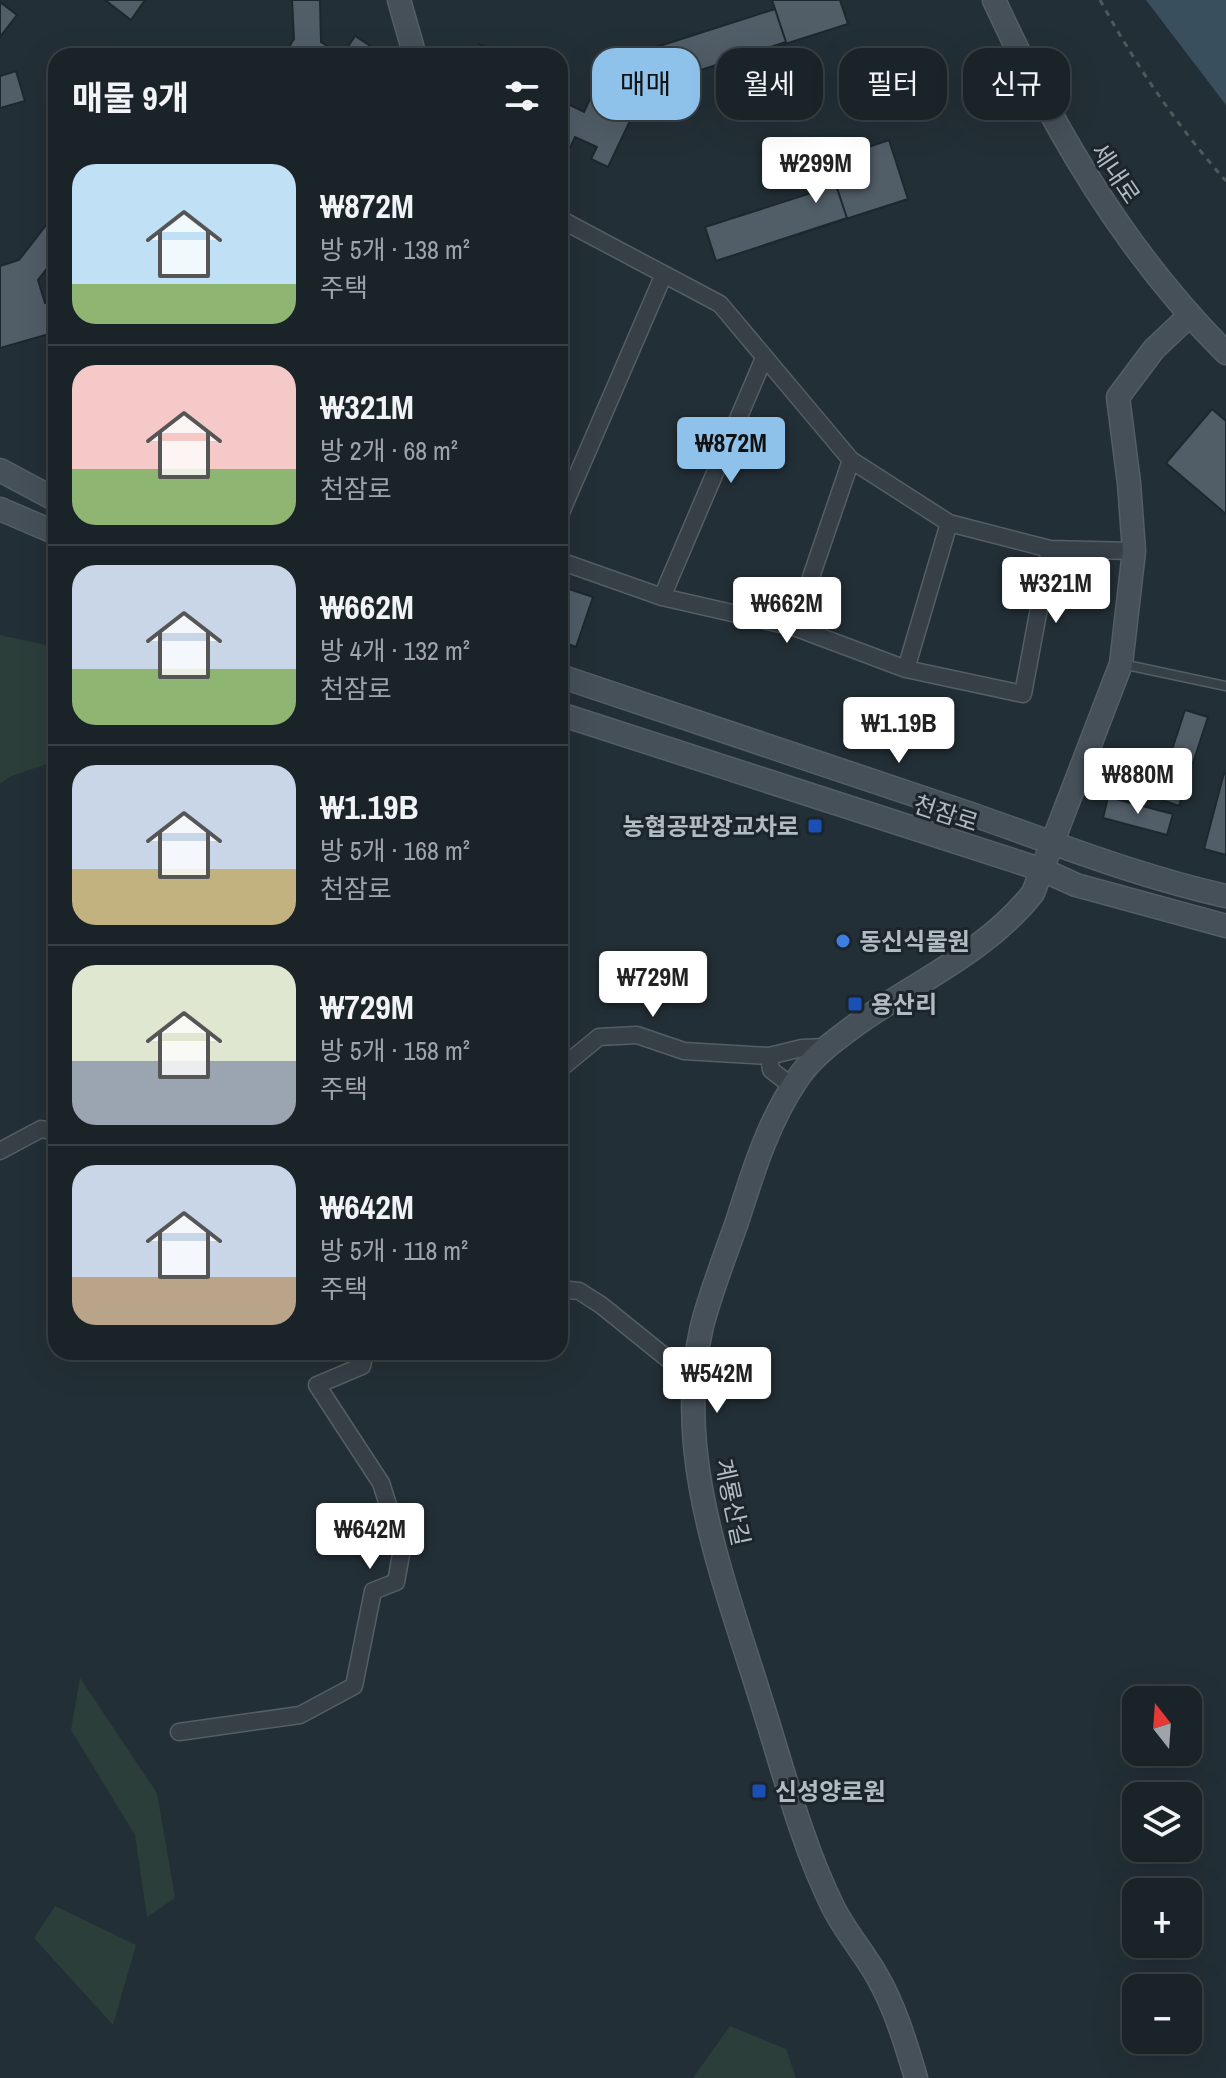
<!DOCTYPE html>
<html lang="ko">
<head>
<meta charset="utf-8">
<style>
  :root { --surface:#1a2328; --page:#272f34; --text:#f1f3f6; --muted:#9fa4a8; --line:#384045; --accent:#8fc2eb }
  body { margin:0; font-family:"Archivo Narrow","Noto Sans KR",sans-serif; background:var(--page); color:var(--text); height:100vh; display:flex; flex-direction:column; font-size:30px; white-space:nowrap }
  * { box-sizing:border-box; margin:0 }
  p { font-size:26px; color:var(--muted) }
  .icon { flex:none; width:44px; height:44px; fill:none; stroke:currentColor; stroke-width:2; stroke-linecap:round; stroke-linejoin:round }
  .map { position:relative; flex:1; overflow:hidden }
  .side { position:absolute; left:48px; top:48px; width:520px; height:1312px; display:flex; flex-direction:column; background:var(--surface); border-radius:24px; box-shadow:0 8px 32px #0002,0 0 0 2px var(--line) }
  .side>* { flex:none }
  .guide { position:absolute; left:592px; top:48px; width:514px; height:72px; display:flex; gap:16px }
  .needle { width:52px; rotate:343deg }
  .buttons { position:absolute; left:1122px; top:1686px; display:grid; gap:16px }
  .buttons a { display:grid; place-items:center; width:80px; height:80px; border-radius:16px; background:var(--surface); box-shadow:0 8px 32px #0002,0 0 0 2px var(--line); font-size:40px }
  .price { position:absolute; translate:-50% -68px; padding:0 18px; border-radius:8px; background:#fff; color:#222; font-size:26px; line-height:52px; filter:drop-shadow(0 2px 4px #0008) }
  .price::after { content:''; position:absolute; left:50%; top:48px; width:24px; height:18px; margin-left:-12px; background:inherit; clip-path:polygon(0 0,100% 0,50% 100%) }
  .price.current { background:var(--accent); color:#111 }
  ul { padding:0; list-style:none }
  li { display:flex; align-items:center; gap:24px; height:200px; padding:0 24px }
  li+li { border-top:2px solid var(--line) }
  li span { display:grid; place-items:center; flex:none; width:224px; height:160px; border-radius:24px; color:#555 }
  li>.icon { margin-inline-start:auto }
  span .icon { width:96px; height:96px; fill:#fffc; stroke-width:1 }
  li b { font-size:34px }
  h2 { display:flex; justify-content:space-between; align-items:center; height:96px; padding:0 24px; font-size:34px }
  .tag { padding:0 28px; border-radius:24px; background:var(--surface); box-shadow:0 8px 32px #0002,0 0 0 2px var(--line); font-size:28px; line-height:72px }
  .tag.current { background:var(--accent); color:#111 }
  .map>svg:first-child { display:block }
</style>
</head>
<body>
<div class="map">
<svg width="1226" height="2078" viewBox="0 0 1226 2078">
  <rect width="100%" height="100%" fill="#232f36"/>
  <path fill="#2b3e3a" d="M0,635L56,647L55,761L9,777L0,784Z
    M80,1678L157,1793L175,1898L147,1917L135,1835L71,1730Z
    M55,1906L136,1945L113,2025L34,1938Z
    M730,2026L786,2049L796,2078H693Z"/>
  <path fill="#3a4f5d" d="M1146,0H1226V105Z"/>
  <path fill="#515d67" stroke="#1e272e" stroke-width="2" d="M105,0H145L131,20Z
    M292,0H320L321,42L342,56L355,36L381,53L379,56H283L294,39Z
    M772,0H840L848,24L655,85L644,51L775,9Z
    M0,2L17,15L0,37Z
    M775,9L786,42L655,85L644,51Z
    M479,44L504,56H474Z
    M16,71L25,101L0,108V76Z
    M604,83L640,100L608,167L591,159L597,147L575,137L570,148L560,143V100L584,112L595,88L601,91Z
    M889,140L908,199L716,261L705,227L836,185L832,175L856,168L850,153Z
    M836,185L847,218L716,261L705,227Z
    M47,224L56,231V257L38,280L45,303L56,300V332L0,348V266L19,260Z
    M1212,409L1226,421V514L1166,463Z
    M560,586L593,597L576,647L560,641Z
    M1185,710L1208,717L1179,806L1156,798Z
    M1224,773L1226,774V855L1204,849Z
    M1108,797L1173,814L1167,835L1103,818Z"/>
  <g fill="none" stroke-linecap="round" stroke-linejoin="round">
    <defs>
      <path id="lane" d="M1122,664L1226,686"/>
      <path id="street" d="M560,219L720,304L851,460L949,523L1050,549L1134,551
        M560,515L664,274
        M560,561L662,597L794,627L906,669L1023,694L1050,549
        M662,597L764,358
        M794,627L851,460
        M906,669L949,523
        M769,1056L771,1070L793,1087
        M560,1069L599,1037L637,1035L684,1051L769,1056L802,1048L826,1047
        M0,1151L41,1129L56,1132
        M560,1289L579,1291L601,1305L694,1380
        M179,1732L300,1715L354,1686L373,1591L396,1582L402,1549L381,1483L317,1385L362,1366L365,1352"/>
      <path id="secondary" d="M399,0L415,56
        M994,0C1054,130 1124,251 1226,353
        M0,470L56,500
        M0,509L56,533
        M560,676C695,721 830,766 965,812C1052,842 1136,876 1226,896
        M560,714L1043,870L1076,885L1226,926
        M916,2078C906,2044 895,2007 877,1976C864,1953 845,1931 833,1907C801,1842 783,1769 761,1700C724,1580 672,1453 702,1326C711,1291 725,1256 737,1222C753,1172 768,1122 798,1078C812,1057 833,1042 853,1027C913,983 986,953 1033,893L1121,664L1134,551L1129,483L1118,397L1154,349L1189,316"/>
    </defs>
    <use href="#lane" stroke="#545e65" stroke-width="11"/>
    <use href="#street" stroke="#545e65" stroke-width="19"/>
    <use href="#secondary" stroke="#545e65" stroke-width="25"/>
    <path stroke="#4a5b5a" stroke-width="3" stroke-dasharray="6 6" stroke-linecap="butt" d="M1100,0C1135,64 1177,126 1226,181"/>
    <use href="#lane" stroke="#374047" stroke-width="8"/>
    <use href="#street" stroke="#374047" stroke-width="16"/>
    <use href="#secondary" stroke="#455059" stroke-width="22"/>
  </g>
  <g fill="#1a4fb4" stroke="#1c252b" stroke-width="3">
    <rect x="807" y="818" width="16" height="16" rx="4"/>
    <rect x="847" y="996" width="16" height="16" rx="4"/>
    <rect x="751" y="1783" width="16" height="16" rx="4"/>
  </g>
  <circle fill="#3f7fe0" stroke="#1c252b" stroke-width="3" cx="843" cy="941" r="8"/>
  <g text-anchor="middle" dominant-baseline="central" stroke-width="6" stroke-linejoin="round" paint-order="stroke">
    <g font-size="24" fill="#b1bbc3" stroke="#1c252b">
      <text transform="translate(1116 173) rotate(56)">세내로</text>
      <text transform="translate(946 813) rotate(18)">천잠로</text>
      <text transform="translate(733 1502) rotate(78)">계룡산길</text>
    </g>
    <g font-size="24" font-weight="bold" fill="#b1bbc3" stroke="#1c252b" text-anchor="start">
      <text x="799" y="826" text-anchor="end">농협공판장교차로</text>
      <text x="859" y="941">동신식물원</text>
      <text x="871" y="1004">용산리</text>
      <text x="775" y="1791">신성양로원</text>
    </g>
  </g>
</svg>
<div class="buttons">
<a><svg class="needle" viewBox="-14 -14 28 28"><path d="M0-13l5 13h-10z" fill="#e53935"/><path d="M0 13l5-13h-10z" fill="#9fa4a8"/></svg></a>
<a><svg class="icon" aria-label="layers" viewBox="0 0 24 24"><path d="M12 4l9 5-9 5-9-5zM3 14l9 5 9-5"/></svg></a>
<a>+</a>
<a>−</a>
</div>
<b class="price" style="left:816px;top:205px">₩299M</b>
<b class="price current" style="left:731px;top:485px">₩872M</b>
<b class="price" style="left:1056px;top:625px">₩321M</b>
<b class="price" style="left:787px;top:645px">₩662M</b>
<b class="price" style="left:899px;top:765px">₩1.19B</b>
<b class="price" style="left:1138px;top:816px">₩880M</b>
<b class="price" style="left:653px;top:1019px">₩729M</b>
<b class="price" style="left:717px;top:1415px">₩542M</b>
<b class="price" style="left:370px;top:1571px">₩642M</b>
<div class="guide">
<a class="tag current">매매</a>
<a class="tag">월세</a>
<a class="tag">필터</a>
<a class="tag">신규</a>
</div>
<section class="side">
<h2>매물 9개<svg class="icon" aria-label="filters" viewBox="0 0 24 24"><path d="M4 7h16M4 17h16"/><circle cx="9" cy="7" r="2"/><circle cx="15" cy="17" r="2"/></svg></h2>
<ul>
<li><span style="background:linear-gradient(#bfe0f5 75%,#8fb573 0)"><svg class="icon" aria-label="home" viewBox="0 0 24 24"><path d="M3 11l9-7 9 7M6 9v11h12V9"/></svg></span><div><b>₩872M</b><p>방 5개 · 138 m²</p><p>주택</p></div></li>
<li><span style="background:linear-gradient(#f6c9c9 65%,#8fb573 0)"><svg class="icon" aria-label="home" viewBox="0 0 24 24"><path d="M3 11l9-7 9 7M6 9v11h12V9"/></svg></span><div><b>₩321M</b><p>방 2개 · 68 m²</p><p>천잠로</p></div></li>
<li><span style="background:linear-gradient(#c9d6e8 65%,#8fb573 0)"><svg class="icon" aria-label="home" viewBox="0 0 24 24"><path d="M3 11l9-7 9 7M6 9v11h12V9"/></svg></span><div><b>₩662M</b><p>방 4개 · 132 m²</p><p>천잠로</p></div></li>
<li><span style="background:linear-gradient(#c9d6e8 65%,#c2b280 0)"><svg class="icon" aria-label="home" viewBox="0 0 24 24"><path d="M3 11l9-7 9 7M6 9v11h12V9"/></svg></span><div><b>₩1.19B</b><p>방 5개 · 168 m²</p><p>천잠로</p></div></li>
<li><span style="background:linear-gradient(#dfe7d0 60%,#9aa5b1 0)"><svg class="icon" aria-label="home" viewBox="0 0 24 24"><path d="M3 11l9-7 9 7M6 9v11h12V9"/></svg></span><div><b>₩729M</b><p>방 5개 · 158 m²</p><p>주택</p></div></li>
<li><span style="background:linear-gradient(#c9d6e8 70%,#b9a48a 0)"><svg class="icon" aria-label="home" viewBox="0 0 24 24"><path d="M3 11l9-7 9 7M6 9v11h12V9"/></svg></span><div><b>₩642M</b><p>방 5개 · 118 m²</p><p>주택</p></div></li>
</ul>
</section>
</div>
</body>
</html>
